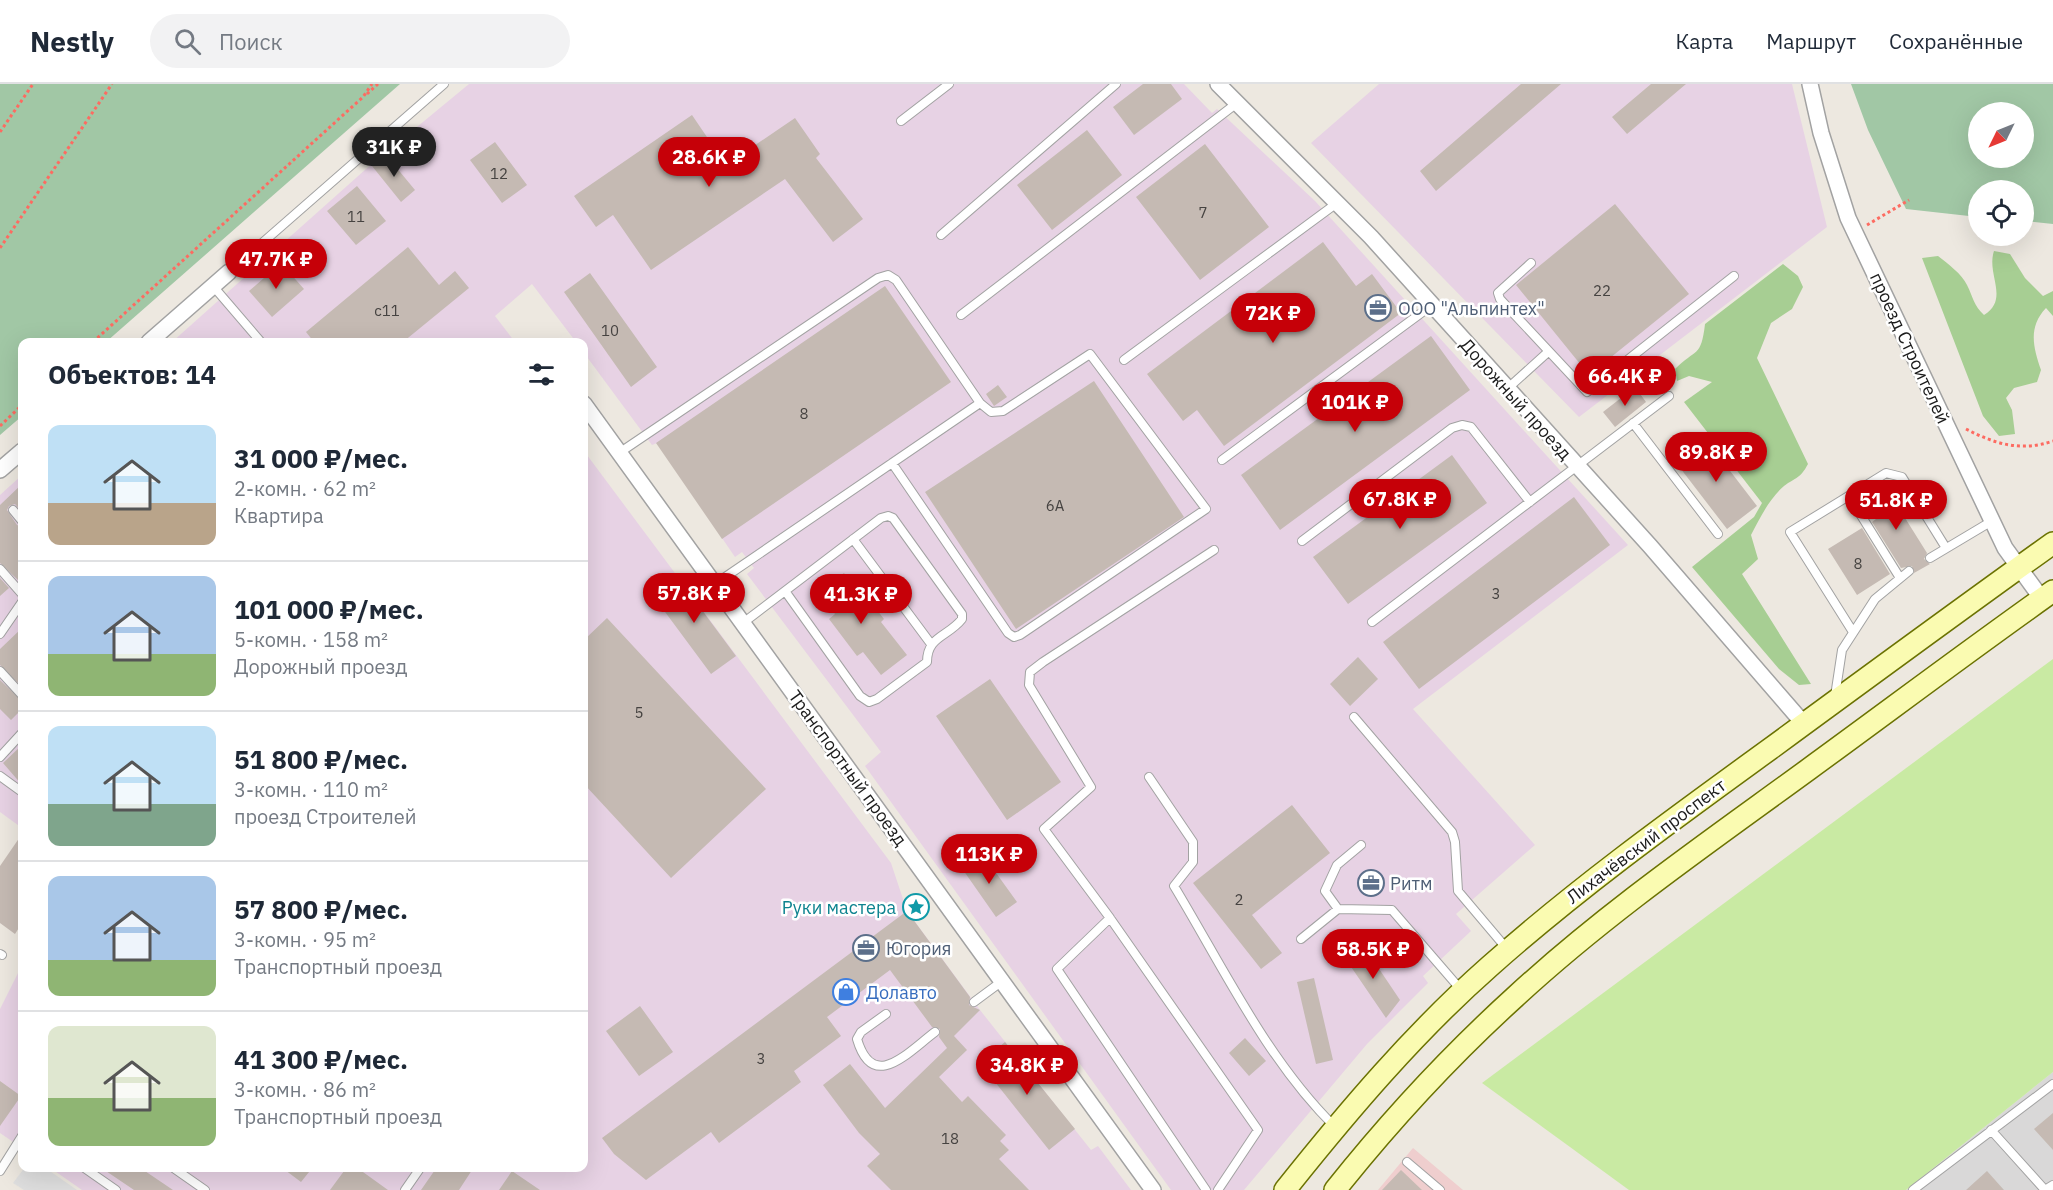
<!DOCTYPE html>
<html lang="ru">
<head>
<meta charset="utf-8">
<style>
  :root { --surface:#fff; --page:#f2f2f3; --text:#1f2937; --muted:#747a83; --line:#e0e1e3; --accent:#c60008 }
  body { margin:0; font-family:"IBM Plex Sans",sans-serif; background:var(--page); color:var(--text); height:100vh; display:flex; flex-direction:column; font-size:22px; white-space:nowrap }
  * { box-sizing:border-box; margin:0 }
  p { font-size:20px; color:var(--muted) }
  .icon { flex:none; width:33px; height:33px; fill:none; stroke:currentColor; stroke-width:2; stroke-linecap:round; stroke-linejoin:round }
  .map { position:relative; flex:1; overflow:hidden }
  .drawer { position:absolute; left:18px; top:254px; width:570px; height:834px; display:flex; flex-direction:column; background:var(--surface); border-radius:12px; box-shadow:0 6px 24px #0002 }
  .drawer>* { flex:none }
  .needle { width:39px; rotate:227deg }
  .buttons { position:absolute; left:1968px; top:18px; display:grid; gap:12px }
  .buttons a { display:grid; place-items:center; width:66px; height:66px; border-radius:50%; background:var(--surface); box-shadow:0 6px 24px #0002; font-size:30px }
  .price { position:absolute; translate:-50% -51px; padding:0 14px; border-radius:21px; background:var(--accent); color:#fff; font-size:20px; line-height:39px; filter:drop-shadow(0 2px 3px #0008) }
  .price::after { content:''; position:absolute; left:50%; top:36px; width:18px; height:14px; margin-left:-9px; background:inherit; clip-path:polygon(0 0,100% 0,50% 100%) }
  .price.current { background:#222; color:#fff }
  ul { padding:0; list-style:none }
  li { display:flex; align-items:center; gap:18px; height:150px; padding:0 30px }
  li+li { border-top:2px solid var(--line) }
  li span { display:grid; place-items:center; flex:none; width:168px; height:120px; border-radius:12px; color:#555 }
  li>.icon { margin-inline-start:auto }
  span .icon { width:72px; height:72px; fill:#fffc; stroke-width:1 }
  li b { font-size:26px }
  h2 { display:flex; justify-content:space-between; align-items:center; height:72px; padding:0 30px; font-size:26px }
  header { display:flex; align-items:center; gap:36px; box-sizing:border-box; height:84px; padding:0 30px; background:var(--surface); border-bottom:2px solid var(--line) }
  header strong { font-size:28px }
  nav { display:flex; gap:33px; margin-inline-start:auto; font-size:21px }
  .search { width:420px; height:54px; background:var(--page); display:flex; align-items:center; gap:15px; box-sizing:border-box; padding:0 21px; border-radius:33px; color:var(--muted); font-size:22px }
  .map>svg:first-child { display:block }
</style>
</head>
<body>
<header>
<strong>Nestly</strong>
<div class="search"><svg class="icon" aria-label="search" viewBox="0 0 24 24"><circle cx="10" cy="10" r="6"/><path d="M15 15l6 6"/></svg>Поиск</div>
<nav><a>Карта</a><a>Маршрут</a><a>Сохранённые</a></nav>
</header>
<div class="map">
<svg width="2053" height="1106" viewBox="0 0 2053 1106">
  <rect width="100%" height="100%" fill="#ede8e0"/>
  <path fill="#d9d8d8" d="M2053,988V1106H1906Z"/>
  <path fill="#efcece" d="M1413,1064L1463,1106H1378Z"/>
  <path fill="#e7d2e4" d="M469,0H1184L1212,29L1217,25L1315,117L1628,461L1413,625L1535,761L1456,830L1471,847L1423,892L1428,899L1367,960L1244,1106H1171L865,682L881,668L747,490L754,484L742,468L735,473L657,359L652,361L584,269V258H576L532,200L495,232L515,258H172L366,85Z
    M1379,0H1792L1827,143L1579,333L1311,59Z
    M584,367L891,779L907,827L980,926L1091,1066L1098,1062L1131,1106H82L49,1083H584Z
    M22,391V744L0,728V411Z
    M22,881V1064L0,1049V925Z"/>
  <path fill="#c9eaa3" d="M2053,575V988L1906,1106H1629L1482,999Z"/>
  <path fill="#a7ce93" d="M1994,167L2010,170L2025,194L2043,212L2053,207V232L2046,224C2028,243 2033,263 2041,286L2037,298L2014,304L2006,314L2012,326L2015,350L1999,352L1983,332L1922,174L1938,172C1948,180 1962,190 1967,201C1973,213 1974,222 1984,231C2010,215 1986,190 1994,167Z
    M1783,180L1798,192L1803,203L1792,225L1771,239L1757,274L1808,380C1800,395 1796,393 1784,402C1769,415 1760,434 1751,451L1758,475L1742,490L1811,600L1799,601L1779,585L1692,483L1754,433L1762,419L1684,318L1712,298L1689,292L1677,297L1675,285C1696,264 1701,274 1705,240Z"/>
  <path fill="#a1c7a5" fill-rule="evenodd" d="M0,0H400L106,258H22V332L0,351Z
    M1851,0H2053V140L2024,137V106H1978V133L1906,125L1868,46ZM1978,28H2024V74H1978Z"/>
  <path fill="#dfdfdf" d="M25,1083H44L77,1106H24L13,1099Z"/>
  <path fill="#c5bab3" d="M1143,0H1171L1182,15L1134,51L1113,23Z
    M1521,0H1561L1436,107L1420,87Z
    M1651,0H1686L1627,50L1612,33Z
    M692,31L726,81L795,34L820,70L816,74L863,135L833,158L785,95L651,186L613,131L596,143L574,112Z
    M1087,46L1122,91L1052,146L1017,101Z
    M495,58L527,101L502,119L470,76Z
    M1205,60L1269,143L1200,196L1136,113Z
    M386,71L415,106L401,118L372,82Z
    M357,102L386,137L356,161L327,127Z
    M1615,120L1689,210L1589,291L1516,201Z
    M1323,158L1356,202L1372,190L1401,229L1224,362L1197,326L1183,337L1147,290Z
    M408,163L439,201L455,187L469,204L403,258H314L306,248Z
    M281,179L304,205L272,233L249,207Z
    M590,189L657,283L631,303L564,208Z
    M885,202L951,298L722,455L656,359Z
    M1431,252L1470,306L1280,446L1241,391Z
    M1094,297L1184,433L1016,545L925,408Z
    M998,301L1007,313L994,322L986,310Z
    M1635,303L1646,318L1615,343L1603,328Z
    M1704,353L1757,422L1727,445L1674,376Z
    M1452,371L1487,419L1348,520L1313,473Z
    M22,400V428L15,420L9,422L7,426L17,441L22,443V491L18,496L0,479V421Z
    M1885,402L1927,469L1924,475L1930,480L1914,489L1912,482L1901,484L1872,438L1876,435L1864,415Z
    M1574,413L1610,461L1419,605L1383,558Z
    M1862,444L1890,490L1857,511L1828,465Z
    M844,489L870,523L873,521L884,535L881,538L907,571L881,591L863,568L857,572L829,535L835,530L819,508Z
    M676,491L736,572L711,590L651,509Z
    M0,494L9,504L0,512Z
    M607,534L766,705L671,794L584,700V556Z
    M22,544V603L0,581V565Z
    M1358,573L1378,595L1350,622L1330,600Z
    M990,595L1061,698L1007,736L936,632Z
    M0,596L22,617V625L11,636L0,625Z
    M22,661V701L3,679Z
    M1292,721L1330,769L1252,831L1282,869L1261,885L1193,799Z
    M22,750V839L15,850L0,839V782Z
    M981,768L1017,818L996,833L961,783Z
    M907,827L970,913L969,921L980,926L954,952L967,966L939,993L962,1018L968,1012L1006,1051L1000,1057L1009,1066L999,1075L1029,1106H891L867,1082L880,1070L859,1049L823,1001L850,980L885,1024L947,964L939,953L940,945L932,943L890,886L827,933L841,952L794,987L801,998L719,1059L711,1048L646,1096L614,1070L602,1054Z
    M1363,861L1400,916L1386,934L1345,874Z
    M1314,894L1333,976L1316,980L1297,898Z
    M640,922L673,968L639,992L606,947Z
    M1245,954L1266,977L1249,992L1229,969Z
    M1005,958L1075,1045L1049,1066L980,979Z
    M0,997L21,1012L0,1042Z
    M2053,1029V1066L2034,1045Z
    M100,1083H139L173,1106H134Z
    M281,1083H313L301,1098Z
    M347,1083H356L388,1106H330Z
    M437,1083H474L459,1106H421Z
    M1401,1086L1422,1106H1382Z
    M512,1087L540,1106H499Z
    M1987,1087L2004,1106H1966Z"/>
  <g fill="none" stroke-linecap="round" stroke-linejoin="round">
    <defs>
      <path id="service" d="M901,37L949,0
        M941,151L1116,0
        M1531,179L1498,209L1500,215L1587,308L1734,192
        M229,188L444,0
        M213,202L261,258
        M961,231L1237,19
        M1124,276L1337,119
        M1507,305L1548,268
        M1633,339L1718,450
        M619,369L878,194L888,191L896,196L980,319L991,328L1003,327L1090,270L1206,425L1020,551L1014,553L1008,549L892,379
        M1222,376L1432,221
        M1849,412L1900,494
        M13,426L22,437
        M853,455L931,560
        M1302,457L1452,344L1462,341L1471,343L1530,418
        M1214,466L1043,578L1030,588L1029,601L1091,703L1044,745L1110,834L1258,1046L1218,1106
        M1930,474L1992,437
        M0,485L22,510
        M715,500L980,319
        M1372,538L1669,312
        M743,539L881,434L888,432L893,434L962,530V535C948,553 927,552 927,578L877,615L869,618L860,612L785,507
        M1853,548L1790,448L1886,389L1902,393L1946,464
        M0,550L22,518
        M0,587L22,611
        M1835,612L1842,566L1875,515L1909,487
        M1354,633L1452,748L1455,758L1458,807L1507,865
        M0,673L22,649
        M0,692L22,708
        M1149,693L1193,758V778L1174,802C1223,883 1267,976 1335,1043
        M1338,825L1325,807L1337,781L1361,761
        M1110,834L1057,885L1206,1106
        M1301,855L1338,825L1392,826L1462,907
        M0,870L2,871
        M974,918L1001,898
        M886,930L861,948L857,955C873,1009 908,968 935,948
        M1991,1046L2045,1106
        M1407,1078L1440,1106
        M83,1083L116,1106
        M172,1083L205,1106
        M0,1087L22,1052
        M405,1106L421,1083
        M1913,1106L2053,1000
        M2045,1106L2053,1101"/>
      <path id="minor" d="M1218,0L1371,153L1650,462L1804,640
        M1810,0L1821,49L1848,134L2005,464L2042,515
        M149,258L229,188
        M584,320L1153,1106
        M0,386L22,367"/>
      <path id="secondary" d="M1285,1106C1348,1027 1414,949 1490,882C1579,803 1675,734 1770,665C1864,596 1958,527 2053,459
        M1335,1106C1390,1037 1450,972 1515,913C1606,829 1709,758 1809,685C1890,626 1971,565 2053,507"/>
    </defs>
    <use href="#service" stroke="#a2a2a2" stroke-width="10"/>
    <use href="#minor" stroke="#a2a2a2" stroke-width="18"/>
    <use href="#secondary" stroke="#6b7202" stroke-width="24"/>
    <path stroke="#fd6b61" stroke-width="3" stroke-dasharray="3 3" stroke-linecap="butt" d="M367,10L378,0
      M0,48L33,0
      M1867,141L1909,116
      M0,164L112,0
      M93,258L363,13L372,0
      M0,342L22,321
      M1966,345C1995,360 2021,368 2053,357"/>
    <use href="#service" stroke="#fff" stroke-width="8"/>
    <use href="#minor" stroke="#fff" stroke-width="15"/>
    <use href="#secondary" stroke="#fafbb1" stroke-width="21"/>
  </g>
  <defs>
    <symbol id="office-ring" viewBox="-11 -11 22 22"><circle r="9.5" fill="#fff" stroke="#5c6f8a" stroke-width="1.5"/><path d="M-6-3h4V-5.5h4V-3h4V5H-6ZM-1-4.5V-3h2v-1.5ZM-6 0V1H6V0Z" fill="#5c6f8a"/></symbol>
    <symbol id="sight-ring" viewBox="-11 -11 22 22"><circle r="9.5" fill="#fff" stroke="#0f9aa8" stroke-width="1.5"/><path d="M0-6L1.8-2.2L6-1.7L2.9 1.2L3.7 5.4L0 3.3L-3.7 5.4L-2.9 1.2L-6-1.7L-1.8-2.2Z" fill="#0f9aa8"/></symbol>
    <symbol id="shop-ring" viewBox="-11 -11 22 22"><circle r="9.5" fill="#fff" stroke="#3f7fe0" stroke-width="1.5"/><path d="M-5-2.5h2.3a2.7 3.5 0 0 1 5.4 0H5L5.5 6h-11ZM-1.5-2.5h3a1.5 2.3 0 0 0-3 0Z" fill="#3f7fe0"/></symbol>
  </defs>
  <g fill-rule="evenodd">
    <use href="#office-ring" x="1363" y="209" width="30" height="30"/>
    <use href="#office-ring" x="1356" y="784" width="30" height="30"/>
    <use href="#sight-ring" x="901" y="808" width="30" height="30"/>
    <use href="#office-ring" x="851" y="849" width="30" height="30"/>
    <use href="#shop-ring" x="831" y="893" width="30" height="30"/>
  </g>
  <g text-anchor="middle" dominant-baseline="central" stroke-width="5" stroke-linejoin="round" paint-order="stroke">
    <g font-size="15" fill="#464341">
      <text x="499" y="89">12</text>
      <text x="1203" y="128">7</text>
      <text x="356" y="132">11</text>
      <text x="1602" y="206">22</text>
      <text x="387" y="226">с11</text>
      <text x="610" y="246">10</text>
      <text x="804" y="329">8</text>
      <text x="1055" y="421">6А</text>
      <text x="1858" y="479">8</text>
      <text x="1496" y="509">3</text>
      <text x="639" y="628">5</text>
      <text x="1239" y="815">2</text>
      <text x="761" y="974">3</text>
      <text x="950" y="1054">18</text>
    </g>
    <g font-size="18" fill="#4e5e75" stroke="#fff" text-anchor="start">
      <text x="1398" y="224">ООО "Альпинтех"</text>
      <text x="1390" y="799">Ритм</text>
      <text x="886" y="864">Югория</text>
    </g>
    <g font-size="18" fill="#1b1b1b" stroke="#fff">
      <text transform="translate(1910 264) rotate(65)">проезд Строителей</text>
      <text transform="translate(1516 315) rotate(48)">Дорожный проезд</text>
      <text transform="translate(848 684) rotate(54)">Транспортный проезд</text>
      <text transform="translate(1646 757) rotate(-37)">Лихачёвский проспект</text>
    </g>
    <g font-size="18" fill="#0d838f" stroke="#fff" text-anchor="end">
      <text x="896" y="823">Руки мастера</text>
    </g>
    <g font-size="18" fill="#366cbe" stroke="#fff" text-anchor="start">
      <text x="866" y="908">Долавто</text>
    </g>
  </g>
</svg>
<div class="buttons">
<a><svg class="needle" viewBox="-14 -14 28 28"><path d="M0-13l5 13h-10z" fill="#e53935"/><path d="M0 13l5-13h-10z" fill="#747a83"/></svg></a>
<a><svg class="icon" aria-label="locate" viewBox="0 0 24 24"><circle cx="12" cy="12" r="6"/><path d="M12 2v4M12 18v4M2 12h4M18 12h4"/></svg></a>
</div>
<b class="price current" style="left:394px;top:94px">31K ₽</b>
<b class="price" style="left:709px;top:104px">28.6K ₽</b>
<b class="price" style="left:276px;top:206px">47.7K ₽</b>
<b class="price" style="left:1273px;top:260px">72K ₽</b>
<b class="price" style="left:1625px;top:323px">66.4K ₽</b>
<b class="price" style="left:1355px;top:349px">101K ₽</b>
<b class="price" style="left:1716px;top:399px">89.8K ₽</b>
<b class="price" style="left:1400px;top:446px">67.8K ₽</b>
<b class="price" style="left:1896px;top:447px">51.8K ₽</b>
<b class="price" style="left:694px;top:540px">57.8K ₽</b>
<b class="price" style="left:861px;top:541px">41.3K ₽</b>
<b class="price" style="left:989px;top:801px">113K ₽</b>
<b class="price" style="left:1373px;top:896px">58.5K ₽</b>
<b class="price" style="left:1027px;top:1012px">34.8K ₽</b>
<section class="drawer">
<h2>Объектов: 14<svg class="icon" aria-label="filters" viewBox="0 0 24 24"><path d="M4 7h16M4 17h16"/><circle cx="9" cy="7" r="2"/><circle cx="15" cy="17" r="2"/></svg></h2>
<ul>
<li><span style="background:linear-gradient(#bfe0f5 65%,#b9a48a 0)"><svg class="icon" aria-label="home" viewBox="0 0 24 24"><path d="M3 11l9-7 9 7M6 9v11h12V9"/></svg></span><div><b>31 000 ₽/мес.</b><p>2-комн. · 62 m²</p><p>Квартира</p></div></li>
<li><span style="background:linear-gradient(#a9c7e8 65%,#8fb573 0)"><svg class="icon" aria-label="home" viewBox="0 0 24 24"><path d="M3 11l9-7 9 7M6 9v11h12V9"/></svg></span><div><b>101 000 ₽/мес.</b><p>5-комн. · 158 m²</p><p>Дорожный проезд</p></div></li>
<li><span style="background:linear-gradient(#bfe0f5 65%,#7fa58c 0)"><svg class="icon" aria-label="home" viewBox="0 0 24 24"><path d="M3 11l9-7 9 7M6 9v11h12V9"/></svg></span><div><b>51 800 ₽/мес.</b><p>3-комн. · 110 m²</p><p>проезд Строителей</p></div></li>
<li><span style="background:linear-gradient(#a9c7e8 70%,#8fb573 0)"><svg class="icon" aria-label="home" viewBox="0 0 24 24"><path d="M3 11l9-7 9 7M6 9v11h12V9"/></svg></span><div><b>57 800 ₽/мес.</b><p>3-комн. · 95 m²</p><p>Транспортный проезд</p></div></li>
<li><span style="background:linear-gradient(#dfe7d0 60%,#8fb573 0)"><svg class="icon" aria-label="home" viewBox="0 0 24 24"><path d="M3 11l9-7 9 7M6 9v11h12V9"/></svg></span><div><b>41 300 ₽/мес.</b><p>3-комн. · 86 m²</p><p>Транспортный проезд</p></div></li>
</ul>
</section>
</div>
</body>
</html>
